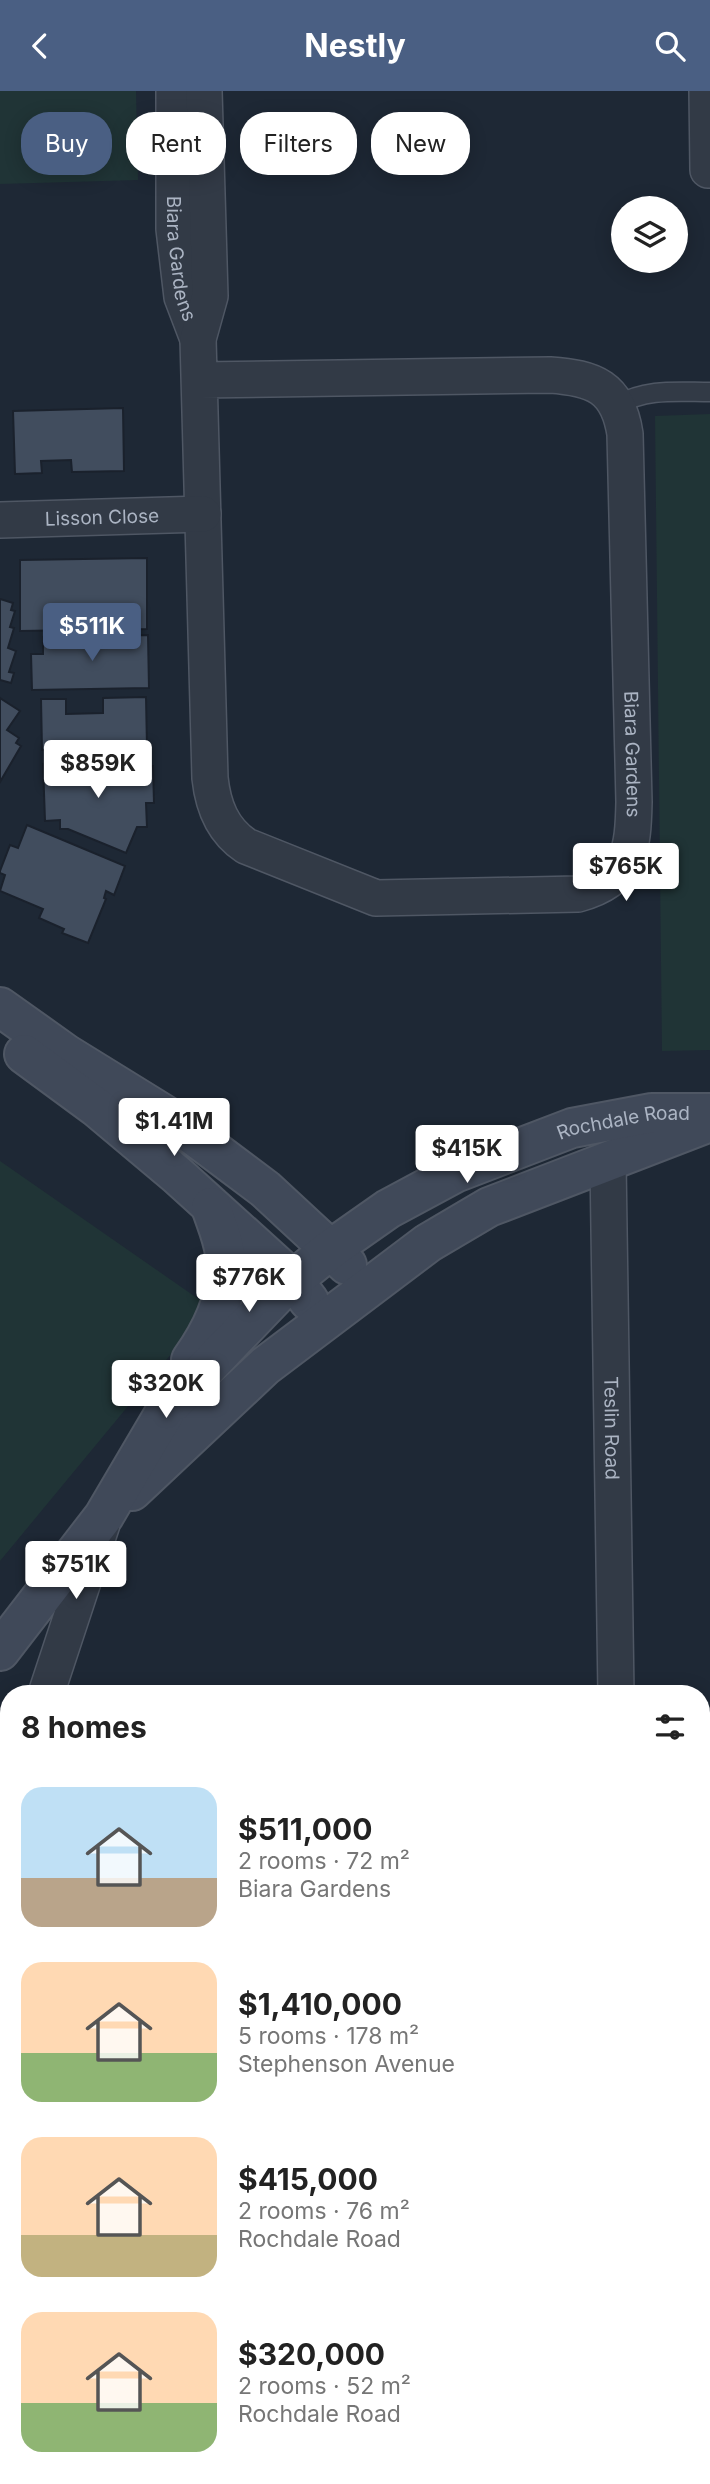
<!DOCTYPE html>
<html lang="en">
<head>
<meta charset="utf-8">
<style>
  :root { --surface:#fff; --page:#f2f2f2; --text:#222; --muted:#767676; --accent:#4a5f83 }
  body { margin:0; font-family:Inter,sans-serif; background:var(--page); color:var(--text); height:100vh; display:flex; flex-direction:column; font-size:26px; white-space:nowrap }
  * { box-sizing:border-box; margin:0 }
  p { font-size:23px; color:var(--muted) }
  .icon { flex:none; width:38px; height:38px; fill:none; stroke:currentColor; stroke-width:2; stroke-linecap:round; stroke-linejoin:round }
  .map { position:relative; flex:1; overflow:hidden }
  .sheet { position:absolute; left:0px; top:1594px; width:710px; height:800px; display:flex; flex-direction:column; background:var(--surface); border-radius:28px 28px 0 0; box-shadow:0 4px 18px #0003 }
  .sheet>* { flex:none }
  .guide { position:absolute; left:21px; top:21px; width:668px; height:63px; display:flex; gap:14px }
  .controls { position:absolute; left:611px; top:105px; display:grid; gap:14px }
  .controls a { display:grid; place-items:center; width:77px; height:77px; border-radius:50%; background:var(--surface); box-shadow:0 4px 18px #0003; font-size:35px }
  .price { position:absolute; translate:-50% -60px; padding:0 16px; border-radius:7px; background:#fff; color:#222; font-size:23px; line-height:46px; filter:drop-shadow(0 2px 4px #0008) }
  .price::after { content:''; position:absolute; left:50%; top:42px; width:21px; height:16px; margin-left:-10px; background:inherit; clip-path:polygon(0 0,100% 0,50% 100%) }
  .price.active { background:var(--accent); color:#fff }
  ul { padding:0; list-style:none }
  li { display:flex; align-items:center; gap:21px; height:175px; padding:0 21px }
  li span { display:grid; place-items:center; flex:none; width:196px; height:140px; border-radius:21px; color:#555 }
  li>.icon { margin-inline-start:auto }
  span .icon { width:84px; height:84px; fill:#fffc; stroke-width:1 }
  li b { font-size:30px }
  h2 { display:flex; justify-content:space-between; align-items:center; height:84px; padding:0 21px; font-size:30px }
  .tag { padding:0 24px; border-radius:28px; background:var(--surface); box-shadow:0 4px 18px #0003; font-size:24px; line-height:63px }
  .tag.active { background:var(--accent); color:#fff }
  header { display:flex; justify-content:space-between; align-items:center; height:91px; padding:0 21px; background:var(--accent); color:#fff; font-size:32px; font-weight:700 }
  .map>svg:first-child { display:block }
</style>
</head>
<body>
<header><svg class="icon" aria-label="back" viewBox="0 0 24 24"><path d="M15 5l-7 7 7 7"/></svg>Nestly<svg class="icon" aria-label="search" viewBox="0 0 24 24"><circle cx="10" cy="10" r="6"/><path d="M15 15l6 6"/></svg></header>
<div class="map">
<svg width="710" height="2393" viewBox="0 0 710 2393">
  <rect width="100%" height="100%" fill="#1e2835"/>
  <path fill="#203436" d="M0,0H136L138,89L0,93Z
    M710,323V959L662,960L655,325Z
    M0,1070L210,1216L0,1470Z
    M702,2359H710V2393H250V2385H702Z"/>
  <path fill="#414d5e" stroke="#1a212c" stroke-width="2" d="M123,317L124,380L72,381L71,369L41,370L42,382L15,383L13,320Z
    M147,467V538L20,540V469Z
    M0,508L13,512L11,519L15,520L10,536L14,537L8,557L16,560L9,581L14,582L11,592L0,589Z
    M148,544L149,597L32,599L31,563H43V546Z
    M146,606L147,656L92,658V653L67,654V658L42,659L41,608H66V623L103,622V607Z
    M0,607L20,620L7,639L19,647L16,652L21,655L0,691Z
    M100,668L101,686H114V676L153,675L154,712H146L147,736H137L126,762L68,738H60V729L45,730L43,673L59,672V669Z
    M27,734L125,775L114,804L106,800L104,807L106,808L88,852L62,842L64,838L39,827L43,818L0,800L5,784L0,782V780L10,754L18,757Z"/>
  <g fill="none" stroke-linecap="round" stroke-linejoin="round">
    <defs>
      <path id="lane" d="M618,314C646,297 678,301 710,301"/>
      <g id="street">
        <path id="s1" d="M174,0V138L182,206L198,248"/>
        <path d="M707,0L708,79"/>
        <path id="s2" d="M200,289L550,284C594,287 618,296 625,343L634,711C633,759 630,789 578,803L376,807L246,755C222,739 213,715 210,687L198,248L210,205L204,0"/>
        <path id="s3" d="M0,429L203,423"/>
        <path id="s4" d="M608,1071L616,1603"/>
        <path d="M46,1603L102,1433"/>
        <path d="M0,1760L9,1723"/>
        <path d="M702,2326H710"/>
        <path d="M0,2329H9"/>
      </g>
      <g id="secondary">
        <path d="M0,916L66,963L168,1026L209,1056L265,1098L347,1174"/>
        <path d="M24,963L96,1016L177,1084L293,1189L309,1210"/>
        <path d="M191,1269C213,1238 231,1202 225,1163C223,1147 216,1131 211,1116"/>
        <path d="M132,1400L265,1275L428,1152L489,1116L710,1031"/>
        <path id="s5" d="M0,1560L104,1425L167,1318L281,1199L331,1158L388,1118L455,1082L572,1037L652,1022H710"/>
      </g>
    </defs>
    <use href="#lane" stroke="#4f5764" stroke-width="21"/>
    <use href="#street" stroke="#4f5764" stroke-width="38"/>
    <use href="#secondary" stroke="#4f5764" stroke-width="42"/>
    <use href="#lane" stroke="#323a46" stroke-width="18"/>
    <use href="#street" stroke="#323a46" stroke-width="35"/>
    <use href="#secondary" stroke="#404959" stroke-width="38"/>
  </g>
  <g text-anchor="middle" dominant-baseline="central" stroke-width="7" stroke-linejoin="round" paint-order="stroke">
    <g font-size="19" fill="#abb4c3" stroke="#181f2a">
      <text stroke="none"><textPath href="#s1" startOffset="168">Biara Gardens</textPath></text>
      <text stroke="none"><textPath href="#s3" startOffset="102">Lisson Close</textPath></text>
      <text stroke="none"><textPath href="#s2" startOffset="777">Biara Gardens</textPath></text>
      <text stroke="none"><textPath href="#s5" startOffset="847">Rochdale Road</textPath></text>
      <text stroke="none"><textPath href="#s4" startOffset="266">Teslin Road</textPath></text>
    </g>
  </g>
</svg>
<div class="controls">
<a><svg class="icon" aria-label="layers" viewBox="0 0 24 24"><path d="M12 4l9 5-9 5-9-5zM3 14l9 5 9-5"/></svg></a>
</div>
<b class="price active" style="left:92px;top:572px">$511K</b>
<b class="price" style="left:98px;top:709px">$859K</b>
<b class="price" style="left:626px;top:812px">$765K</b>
<b class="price" style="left:174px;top:1067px">$1.41M</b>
<b class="price" style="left:467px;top:1094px">$415K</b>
<b class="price" style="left:249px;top:1223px">$776K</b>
<b class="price" style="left:166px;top:1329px">$320K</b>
<b class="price" style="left:76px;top:1510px">$751K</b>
<div class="guide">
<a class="tag active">Buy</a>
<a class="tag">Rent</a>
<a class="tag">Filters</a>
<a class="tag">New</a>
</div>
<section class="sheet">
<h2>8 homes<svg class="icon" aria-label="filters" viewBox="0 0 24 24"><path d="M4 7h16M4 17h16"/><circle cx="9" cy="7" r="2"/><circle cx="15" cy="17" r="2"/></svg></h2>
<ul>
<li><span style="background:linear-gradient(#bfe0f5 65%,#b9a48a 0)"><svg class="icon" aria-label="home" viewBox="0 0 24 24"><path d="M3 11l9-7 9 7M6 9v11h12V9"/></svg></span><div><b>$511,000</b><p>2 rooms · 72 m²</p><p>Biara Gardens</p></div></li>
<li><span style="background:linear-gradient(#ffd9b3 65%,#8fb573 0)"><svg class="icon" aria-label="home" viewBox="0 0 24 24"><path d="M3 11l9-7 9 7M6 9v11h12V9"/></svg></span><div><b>$1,410,000</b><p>5 rooms · 178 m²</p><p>Stephenson Avenue</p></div></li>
<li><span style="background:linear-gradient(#ffd9b3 70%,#c2b280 0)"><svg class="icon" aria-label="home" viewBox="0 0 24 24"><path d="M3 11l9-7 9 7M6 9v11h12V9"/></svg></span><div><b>$415,000</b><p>2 rooms · 76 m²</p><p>Rochdale Road</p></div></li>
<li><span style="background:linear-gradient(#ffd9b3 65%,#8fb573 0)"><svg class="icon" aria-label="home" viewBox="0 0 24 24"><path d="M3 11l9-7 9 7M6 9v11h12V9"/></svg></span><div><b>$320,000</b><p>2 rooms · 52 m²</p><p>Rochdale Road</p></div></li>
</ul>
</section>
</div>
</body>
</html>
